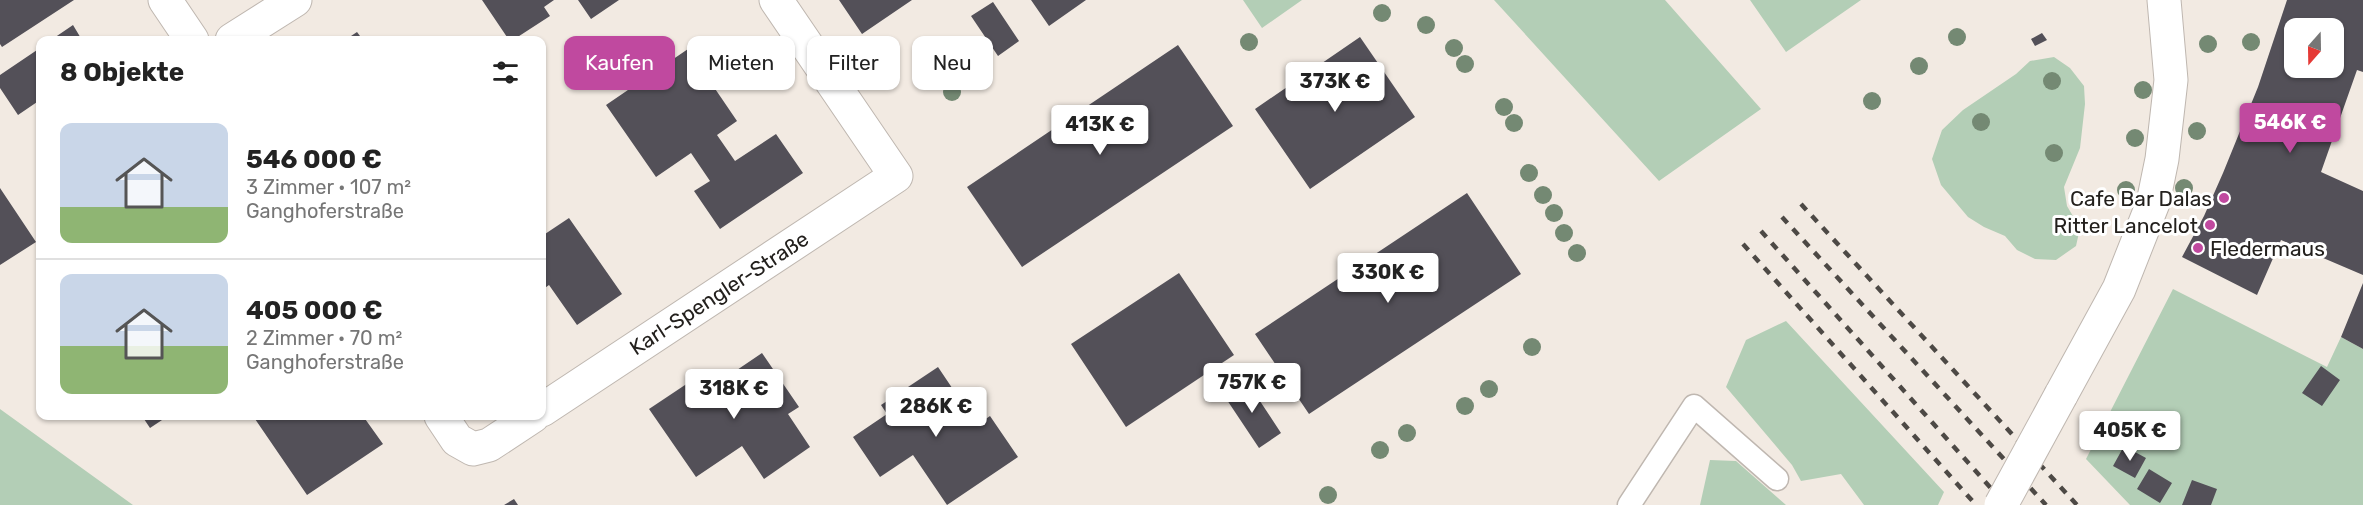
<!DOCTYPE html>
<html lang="de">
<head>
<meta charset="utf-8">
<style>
  :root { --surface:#fff; --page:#f6f6f6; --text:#222; --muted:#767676; --line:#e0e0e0; --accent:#c0499f }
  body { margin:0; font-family:Rubik,sans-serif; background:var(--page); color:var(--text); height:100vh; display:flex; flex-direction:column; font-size:22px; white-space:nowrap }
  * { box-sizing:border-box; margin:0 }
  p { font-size:20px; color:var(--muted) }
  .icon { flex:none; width:33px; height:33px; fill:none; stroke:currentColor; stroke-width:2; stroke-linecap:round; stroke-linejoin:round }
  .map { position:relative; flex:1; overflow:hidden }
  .panel { position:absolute; left:36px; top:36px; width:510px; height:384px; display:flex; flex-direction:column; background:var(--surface); border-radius:12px; box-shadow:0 2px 4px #0004 }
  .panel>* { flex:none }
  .guide { position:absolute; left:564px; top:36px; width:570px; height:54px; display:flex; gap:12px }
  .needle { width:39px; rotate:200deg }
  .controls { position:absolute; left:2284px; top:18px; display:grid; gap:12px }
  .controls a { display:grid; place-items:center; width:60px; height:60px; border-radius:12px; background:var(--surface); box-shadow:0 2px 4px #0004; font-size:30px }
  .price { position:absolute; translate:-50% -51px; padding:0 14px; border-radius:6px; background:#fff; color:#222; font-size:20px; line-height:39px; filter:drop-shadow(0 2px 3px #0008) }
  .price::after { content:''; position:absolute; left:50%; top:36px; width:18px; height:14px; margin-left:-9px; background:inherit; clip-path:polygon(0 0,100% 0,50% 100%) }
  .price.selected { background:var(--accent); color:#fff }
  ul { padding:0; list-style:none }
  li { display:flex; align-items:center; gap:18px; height:150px; padding:0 24px }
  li+li { border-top:2px solid var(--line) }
  li span { display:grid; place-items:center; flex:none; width:168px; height:120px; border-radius:12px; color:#555 }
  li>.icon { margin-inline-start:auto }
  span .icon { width:72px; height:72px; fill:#fffc; stroke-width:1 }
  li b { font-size:26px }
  h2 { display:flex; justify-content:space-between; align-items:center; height:72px; padding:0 24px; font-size:26px }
  .chip { padding:0 21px; border-radius:12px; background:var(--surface); box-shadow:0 2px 4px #0004; font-size:21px; line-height:54px }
  .chip.selected { background:var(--accent); color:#fff }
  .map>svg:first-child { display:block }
</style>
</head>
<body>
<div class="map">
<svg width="2363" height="505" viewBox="0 0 2363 505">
  <rect width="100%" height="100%" fill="#f2eae2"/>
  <path fill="#b3ceb6" d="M1243,0H1302L1262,28Z
    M1494,0H1665L1761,109L1659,181Z
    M1750,0H1861L1786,52Z
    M2054,57L2070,68L2084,86L2085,104L2080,148L2064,187L2067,206L2080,228L2076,246L2056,260L2035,259L2017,250L2005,236L1984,227L1968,217L1941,185L1932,159L1942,130L1963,110L2016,74L2030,61Z
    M2173,289L2327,367L2341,337L2363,349V505H2130L2086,459Z
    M1786,321L1944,492L1938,505H1864L1841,474L1801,481L1792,465L1726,387L1746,340Z
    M0,409L133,505H0Z
    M1710,460L1736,461L1786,505H1700Z"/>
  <path fill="#535058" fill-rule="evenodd" d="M0,0H74L2,47L0,44Z
    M482,0H554L544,7L550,16L513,40H509Z
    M578,0H619L591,19Z
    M839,0H912L862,34Z
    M1031,0H1086L1049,26Z
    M2287,0H2363V72L2357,70L2321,172L2363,191V275L2281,240L2257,295L2182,257L2204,216L2223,173L2258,87ZM2295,28H2334V68H2295Z
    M993,2L1019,41L998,56L971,16Z
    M73,25L82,40H51Z
    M357,32L363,40H345Z
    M2042,33L2047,40L2035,46L2031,39Z
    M1360,37L1415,117L1310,189L1255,109Z
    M1178,45L1233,126L1022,267L967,187Z
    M40,48V100L18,115L0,88V75Z
    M688,49L737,121L717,135L735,161L776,134L803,173L720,229L694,191L710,181L691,153L656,177L606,105Z
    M0,188L36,242L0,265Z
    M1467,193L1521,274L1309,414L1255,334Z
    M569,218L622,294L577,325L549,285L542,290V236Z
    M1179,273L1234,355L1126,427L1071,344Z
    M2363,283V349L2341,337Z
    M762,353L799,407L788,414L810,447L764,479L742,446L696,477L649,409L697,377L706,391Z
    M2321,366L2340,380L2322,406L2302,393Z
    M938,367L977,425L990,416L1018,457L947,505L913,455L880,477L853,437L887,414L881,405Z
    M1246,380L1281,433L1259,448L1223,394Z
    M142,416H168L150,428Z
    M253,416H363L383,444L307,495Z
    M2124,446L2146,458L2135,478L2113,466Z
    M2149,469L2172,483L2160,503L2137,489Z
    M2192,480L2217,489L2211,505H2182Z
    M514,499L518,505H504Z"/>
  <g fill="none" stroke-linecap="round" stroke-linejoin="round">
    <defs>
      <path id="service" d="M1629,505L1694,406L1777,479"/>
      <path id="minor" d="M165,0L192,40
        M232,40L295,0
        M542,410L896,176L776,0
        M441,416L457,440L473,449L489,445L533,416"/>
      <path id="tertiary" d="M2061,395L2119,289L2153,203L2162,159L2171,80L2164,0"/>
    </defs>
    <use href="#service" stroke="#bfb7b0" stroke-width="25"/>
    <use href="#minor" stroke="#bfb7b0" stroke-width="35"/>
    <use href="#tertiary" stroke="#bfb7b0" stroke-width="35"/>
    <use href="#service" stroke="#fff" stroke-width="22"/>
    <use href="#minor" stroke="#fff" stroke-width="33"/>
    <use href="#tertiary" stroke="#fff" stroke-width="33"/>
    <path stroke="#4d4945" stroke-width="4.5" stroke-dasharray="8 8" stroke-linecap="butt" d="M1801,204L2077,505
      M1782,217L2046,505
      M1761,231L2006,505
      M1743,244L1976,505"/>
    <defs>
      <path id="tertiary-bridge" d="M2001,505L2061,395"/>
    </defs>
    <use href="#tertiary-bridge" stroke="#bfb7b0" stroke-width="35" stroke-linecap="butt"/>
    <use href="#tertiary-bridge" stroke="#fff" stroke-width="33"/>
  </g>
  <g fill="#748973">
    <circle cx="1382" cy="13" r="9"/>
    <circle cx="1426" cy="25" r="9"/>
    <circle cx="1957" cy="37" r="9"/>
    <circle cx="1249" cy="42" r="9"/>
    <circle cx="2251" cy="42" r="9"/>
    <circle cx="2208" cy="44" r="9"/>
    <circle cx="1454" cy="48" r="9"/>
    <circle cx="1465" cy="64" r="9"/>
    <circle cx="1919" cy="66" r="9"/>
    <circle cx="2052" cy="81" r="9"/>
    <circle cx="2143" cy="90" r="9"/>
    <circle cx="952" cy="92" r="9"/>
    <circle cx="1872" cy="101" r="9"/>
    <circle cx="1504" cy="107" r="9"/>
    <circle cx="1981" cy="122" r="9"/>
    <circle cx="1514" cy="123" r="9"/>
    <circle cx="2197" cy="131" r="9"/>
    <circle cx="2135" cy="138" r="9"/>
    <circle cx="2054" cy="153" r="9"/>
    <circle cx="1529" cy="173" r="9"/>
    <circle cx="2184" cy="188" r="9"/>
    <circle cx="2126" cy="190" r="9"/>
    <circle cx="1543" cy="195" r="9"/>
    <circle cx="1554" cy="213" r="9"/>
    <circle cx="1564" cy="233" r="9"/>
    <circle cx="1577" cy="253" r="9"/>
    <circle cx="1532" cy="347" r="9"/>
    <circle cx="1489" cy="389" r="9"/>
    <circle cx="1465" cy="406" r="9"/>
    <circle cx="1407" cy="433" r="9"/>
    <circle cx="1380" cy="450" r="9"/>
    <circle cx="1328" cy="495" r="9"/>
  </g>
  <g fill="#c0499f" stroke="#fff" stroke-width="2">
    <circle cx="2224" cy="198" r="6"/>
    <circle cx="2210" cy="225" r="6"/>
    <circle cx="2198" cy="248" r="6"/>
  </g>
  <g text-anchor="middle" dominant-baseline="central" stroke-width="6" stroke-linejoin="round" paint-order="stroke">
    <g font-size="21" fill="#23201d" stroke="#fff" text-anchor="end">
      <text x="2212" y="198">Cafe Bar Dalas</text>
      <text x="2198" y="225">Ritter Lancelot</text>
      <text x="2210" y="248" text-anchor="start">Fledermaus</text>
    </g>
    <g font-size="21" fill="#23201d" stroke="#fff">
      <text transform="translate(719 293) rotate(-33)">Karl-Spengler-Straße</text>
    </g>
  </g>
</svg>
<div class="controls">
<a><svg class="needle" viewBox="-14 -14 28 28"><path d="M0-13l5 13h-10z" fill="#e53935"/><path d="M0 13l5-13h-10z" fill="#767676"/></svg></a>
</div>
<b class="price" style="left:1335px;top:113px">373K €</b>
<b class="price selected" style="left:2290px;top:154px">546K €</b>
<b class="price" style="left:1100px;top:156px">413K €</b>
<b class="price" style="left:1388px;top:304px">330K €</b>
<b class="price" style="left:1252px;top:414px">757K €</b>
<b class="price" style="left:734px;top:420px">318K €</b>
<b class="price" style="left:936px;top:438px">286K €</b>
<b class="price" style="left:2130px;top:462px">405K €</b>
<div class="guide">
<a class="chip selected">Kaufen</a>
<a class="chip">Mieten</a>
<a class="chip">Filter</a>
<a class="chip">Neu</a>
</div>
<section class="panel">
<h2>8 Objekte<svg class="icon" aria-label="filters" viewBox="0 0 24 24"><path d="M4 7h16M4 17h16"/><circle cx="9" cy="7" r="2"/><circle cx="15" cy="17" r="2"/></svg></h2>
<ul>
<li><span style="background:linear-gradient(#c9d6e8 70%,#8fb573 0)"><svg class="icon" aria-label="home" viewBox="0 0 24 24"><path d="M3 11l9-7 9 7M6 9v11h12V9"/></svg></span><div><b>546 000 €</b><p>3 Zimmer · 107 m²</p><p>Ganghoferstraße</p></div></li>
<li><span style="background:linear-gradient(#c9d6e8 60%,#8fb573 0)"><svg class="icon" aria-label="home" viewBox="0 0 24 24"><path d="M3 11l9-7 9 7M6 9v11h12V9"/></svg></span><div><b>405 000 €</b><p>2 Zimmer · 70 m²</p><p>Ganghoferstraße</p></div></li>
</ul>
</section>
</div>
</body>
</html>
